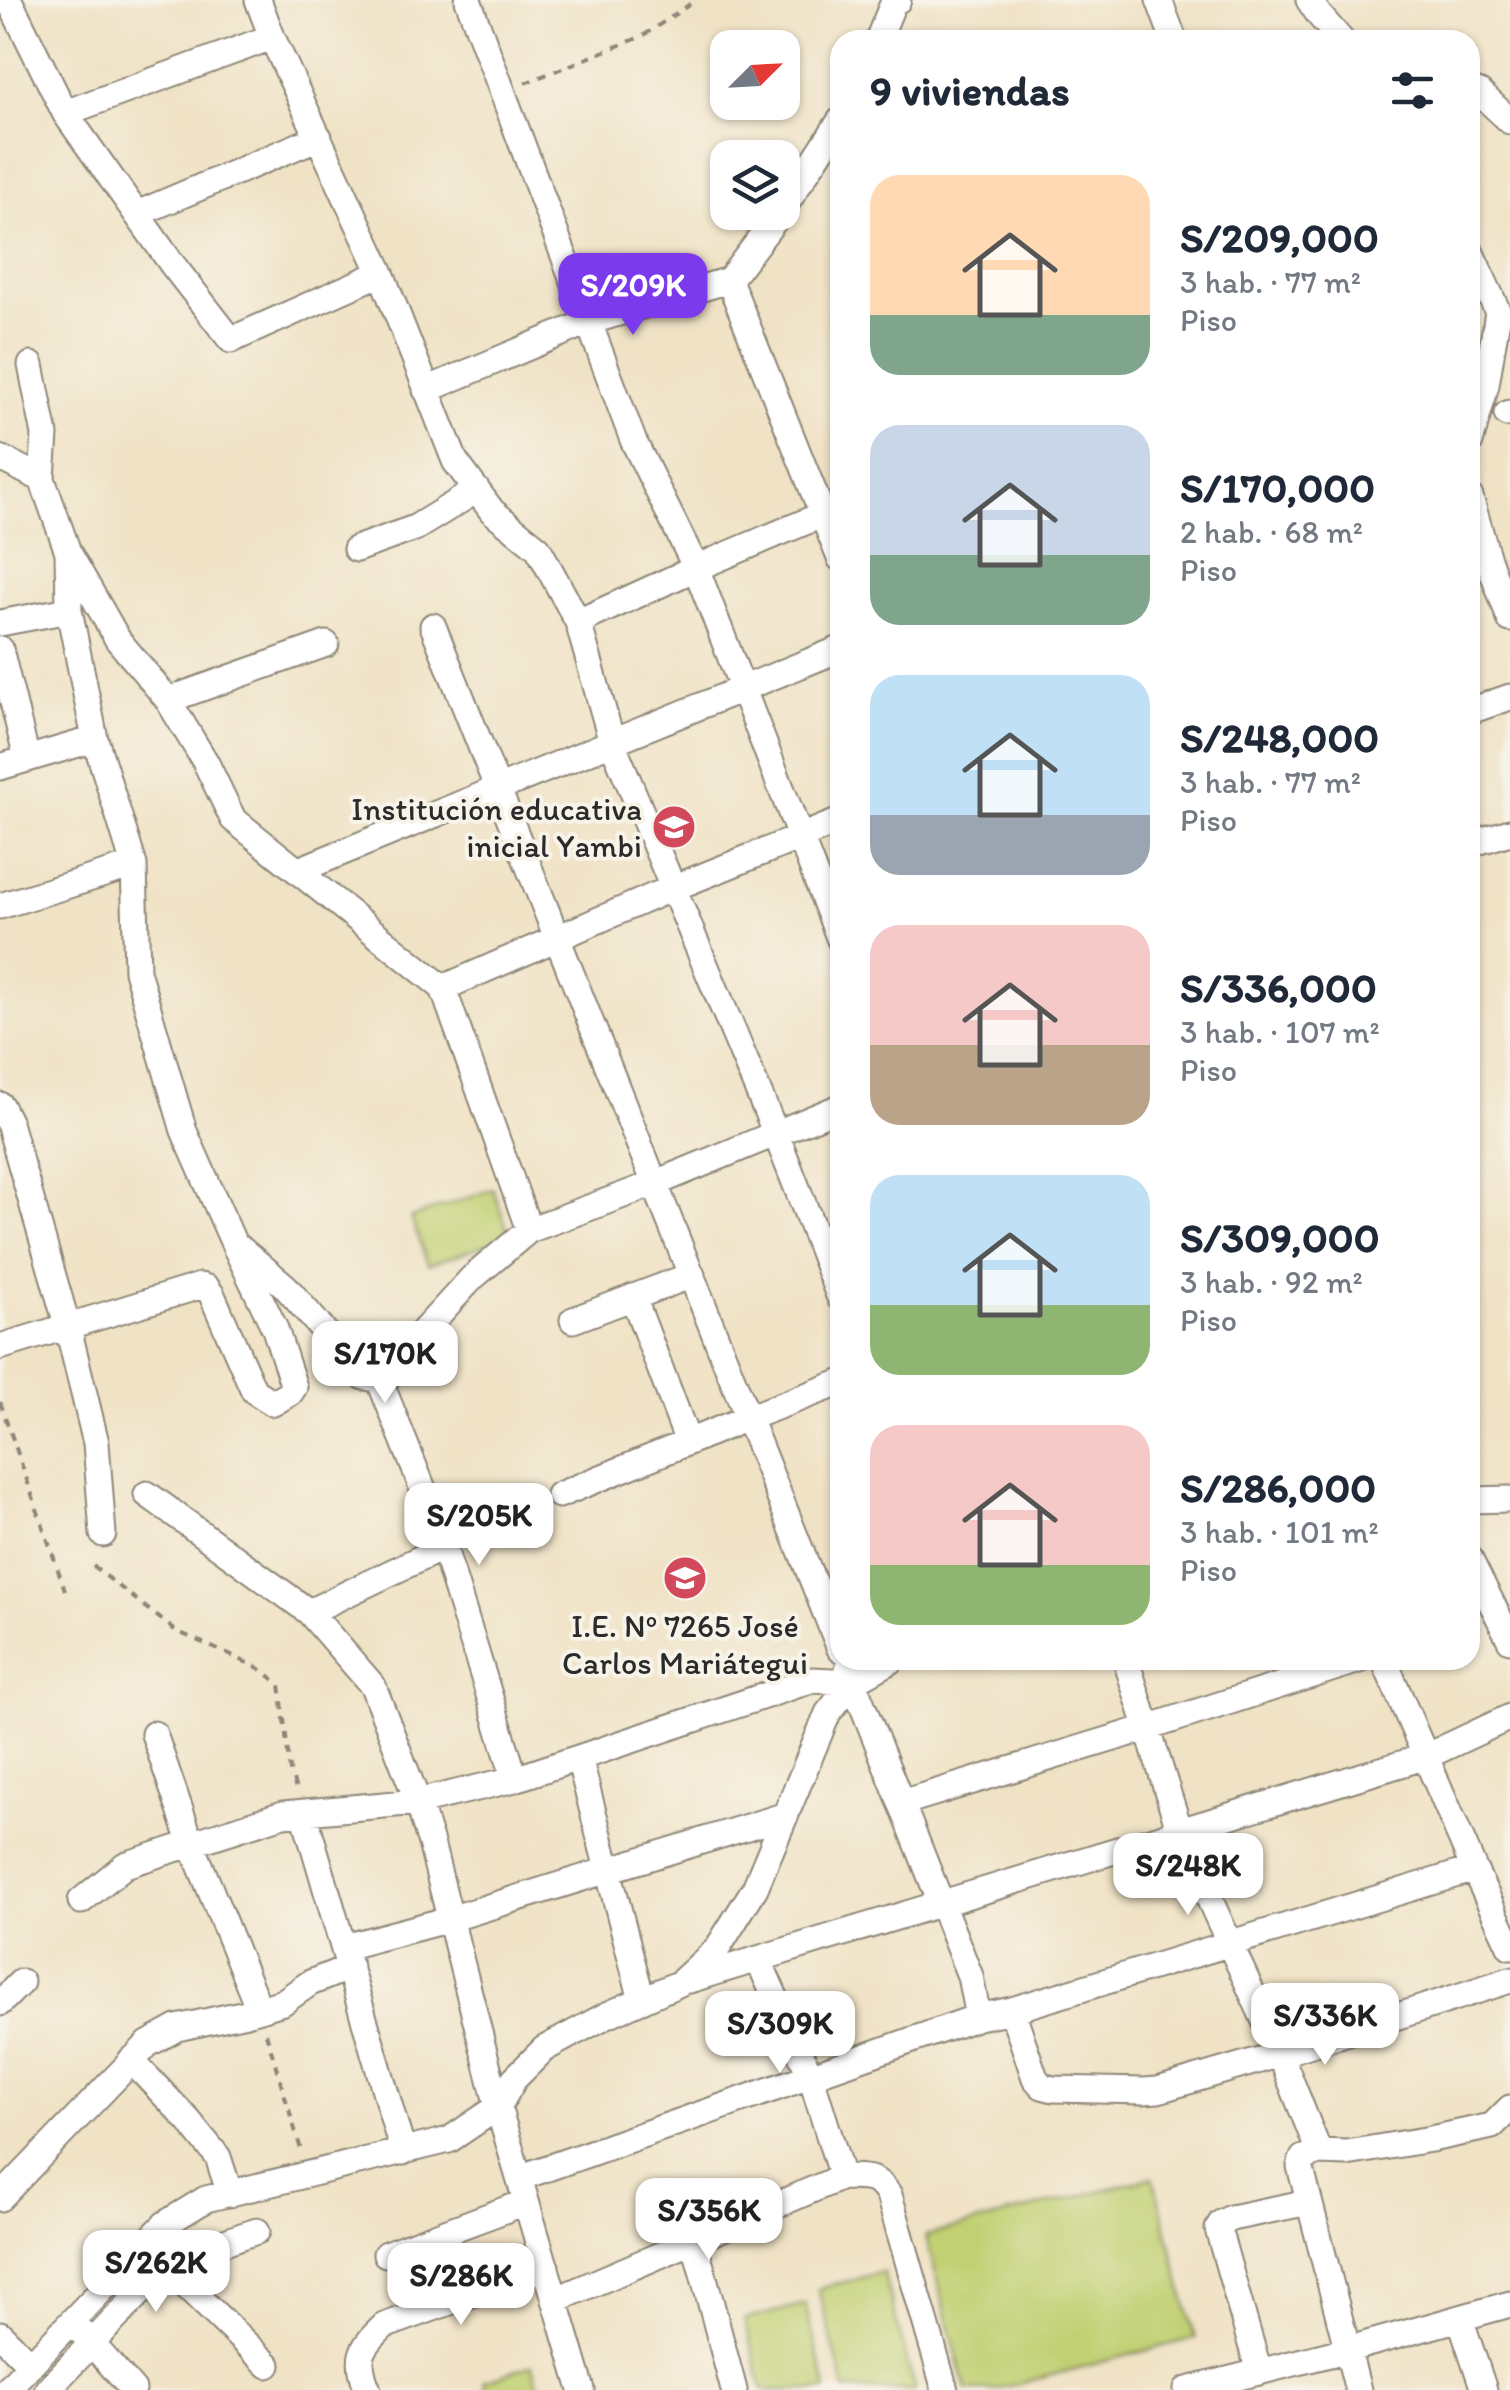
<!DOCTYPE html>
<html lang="es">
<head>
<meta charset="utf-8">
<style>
  :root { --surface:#fff; --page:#f2f2f3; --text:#1f2937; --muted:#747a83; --accent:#7c3aed }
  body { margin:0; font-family:Itim,sans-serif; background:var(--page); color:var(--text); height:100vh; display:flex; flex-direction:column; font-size:38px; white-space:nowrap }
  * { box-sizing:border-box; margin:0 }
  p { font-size:32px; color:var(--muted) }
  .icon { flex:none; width:55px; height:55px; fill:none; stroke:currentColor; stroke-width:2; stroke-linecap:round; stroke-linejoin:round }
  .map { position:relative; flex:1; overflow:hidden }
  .panel { position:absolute; left:830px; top:30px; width:650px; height:1640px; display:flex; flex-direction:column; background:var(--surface); border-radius:30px; box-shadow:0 2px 8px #0004 }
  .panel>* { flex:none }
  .needle { width:65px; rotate:66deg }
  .tools { position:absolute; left:710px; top:30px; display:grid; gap:20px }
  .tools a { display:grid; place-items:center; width:90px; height:90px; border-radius:20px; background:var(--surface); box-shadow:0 2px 8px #0004; font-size:50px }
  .price { position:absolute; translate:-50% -85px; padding:0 22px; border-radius:20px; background:#fff; color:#222; font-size:32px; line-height:65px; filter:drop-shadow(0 2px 5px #0008) }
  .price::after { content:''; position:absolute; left:50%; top:60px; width:30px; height:22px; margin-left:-15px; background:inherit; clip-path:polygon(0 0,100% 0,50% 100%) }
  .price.on { background:var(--accent); color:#fff }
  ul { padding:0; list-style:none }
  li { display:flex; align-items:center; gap:30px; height:250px; padding:0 40px }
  li span { display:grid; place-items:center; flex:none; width:280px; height:200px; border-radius:30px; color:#555 }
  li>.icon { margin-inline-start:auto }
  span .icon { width:120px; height:120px; fill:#fffc; stroke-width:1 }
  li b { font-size:42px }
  h2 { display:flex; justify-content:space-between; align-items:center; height:120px; padding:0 40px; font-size:42px }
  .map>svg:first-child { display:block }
</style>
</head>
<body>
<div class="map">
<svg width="1510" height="2390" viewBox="0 0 1510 2390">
  <rect width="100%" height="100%" fill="#f7f3e8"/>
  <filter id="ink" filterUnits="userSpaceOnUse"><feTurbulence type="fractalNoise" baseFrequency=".01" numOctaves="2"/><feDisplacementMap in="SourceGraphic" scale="20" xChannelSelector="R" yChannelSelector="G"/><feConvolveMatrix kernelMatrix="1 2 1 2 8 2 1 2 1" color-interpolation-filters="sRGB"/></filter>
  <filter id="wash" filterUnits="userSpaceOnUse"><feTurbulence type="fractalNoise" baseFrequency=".0048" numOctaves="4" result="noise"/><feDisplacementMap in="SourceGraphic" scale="40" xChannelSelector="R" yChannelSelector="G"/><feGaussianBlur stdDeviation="2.25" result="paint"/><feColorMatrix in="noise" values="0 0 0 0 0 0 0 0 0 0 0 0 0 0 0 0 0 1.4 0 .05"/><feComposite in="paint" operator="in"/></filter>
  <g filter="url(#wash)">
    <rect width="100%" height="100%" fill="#f0e2c5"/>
    <path fill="#c1d072" stroke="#767e4e" stroke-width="2.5" d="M493,1189L510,1236L428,1265L411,1218Z
      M1153,2177L1195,2338L994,2390H966L926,2236Z
      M883,2272L915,2390H845L818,2289Z
      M805,2304L827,2390H763L744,2320Z
      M532,2365L540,2390H487L484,2381Z"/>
  </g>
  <g filter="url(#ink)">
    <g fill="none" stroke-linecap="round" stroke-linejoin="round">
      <defs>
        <path id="minor" d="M9,0L65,113L172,264L231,340L381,273
          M258,0L272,37L381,273L455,461L492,511L538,548L578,622L612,742L776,1134L840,1298
          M468,0L633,440L696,568L840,940
          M1159,0L1174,40
          M1309,0L1319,15L1341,40
          M878,40L894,1L898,0
          M1470,89L1480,93L1510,121
          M65,113L272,37
          M782,210L840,121
          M137,214L319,137
          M1470,251L1498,312L1486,385L1470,442
          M729,280L840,558
          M31,365L45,435L42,479
          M426,390L588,322L729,280L781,212
          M1507,414L1510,413
          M0,458L42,479L68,552L118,640L168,700L206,763L233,819L443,988L529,1230
          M1470,497L1487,556L1510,619
          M356,549L415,528L477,490
          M578,622L696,568L824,514
          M0,623L69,610
          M433,626L840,1649
          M0,649L27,759
          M168,700L326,644
          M1470,711L1510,697
          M0,767L95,739
          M1470,844L1510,832
          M299,870L840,649
          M0,906L134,865
          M443,988L656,895L840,821
          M0,1105L9,1123L68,1328L96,1443L103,1534
          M241,1249L285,1286L364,1377L379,1379L392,1373L417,1338L472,1278L529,1230L656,1183L840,1107
          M633,1297L688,1442
          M573,1320L692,1275
          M0,1347L200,1286L207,1288L212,1295L254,1391L273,1403L290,1393L294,1387L275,1329L234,1244L184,1131L137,971L134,865L95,739L69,610L68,552
          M379,1379L435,1519L515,1779
          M147,1494L309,1612L373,1686L418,1802L431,1843L498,2107L582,2390
          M559,1495L747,1418L840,1383
          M1470,1500L1510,1499
          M1470,1560L1510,1640
          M309,1612L444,1547
          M1126,1660L1183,1841L1280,2054L1319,2152
          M1384,1660L1474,1869L1510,1946
          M848,1669L970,1976L978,2017
          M154,1734L192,1845L259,2009
          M579,1758L642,2000
          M901,1803L1147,1728L1359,1660
          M304,1813L403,2152
          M81,1901L125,1865L283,1814L418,1802L515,1779L812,1680L853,1682
          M344,1947L450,1919L786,1815
          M758,1959L811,2077L842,2177
          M689,1980L1427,1756L1510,1717
          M0,2003L21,1982
          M1012,2010L1035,2078L1042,2086L1053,2089L1144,2091L1158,2090L1280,2054L1510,1980
          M131,2060L189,2121L218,2157L230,2194
          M519,2178L978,2017L1012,2010L1474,1869
          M0,2198L148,2044L177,2028L246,2013L283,2002L310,1983L350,1967
          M694,2240L734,2390
          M386,2254L526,2202
          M166,2269C195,2252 225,2241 257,2231
          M555,2300L842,2177C864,2178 876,2174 889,2195L945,2390
          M1460,2318L1484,2390
          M79,2329L133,2390
          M0,2334L30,2364
          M1259,2372L1218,2229L1221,2223L1231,2218L1309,2202
          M6,2390L165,2224L206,2199L449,2140L498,2107L514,2079L544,2049L607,2015L680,1983L717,1949L755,1888L828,1713L853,1682L892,1660
          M47,2390L159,2273L166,2269L175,2275L268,2365
          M368,2390C355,2359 360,2348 384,2326L546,2267
          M1187,2390L1346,2350L1510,2304
          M1358,2390L1300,2166L1303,2158L1319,2152L1347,2153L1431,2139L1492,2126L1510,2108"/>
      </defs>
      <use href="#minor" stroke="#8e8678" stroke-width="29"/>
      <path stroke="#8e8678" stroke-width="4" stroke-dasharray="8 8" stroke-linecap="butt" d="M525,83L643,36L696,0
        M0,1402L65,1590
        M93,1566L176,1631L259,1668L280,1684L290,1771L296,1789
        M266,2033L302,2153"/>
      <use href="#minor" stroke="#fff" stroke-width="25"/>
    </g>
  </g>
  <defs>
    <symbol id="school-disc" viewBox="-11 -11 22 22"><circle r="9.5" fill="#d1495b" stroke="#f7f3e8"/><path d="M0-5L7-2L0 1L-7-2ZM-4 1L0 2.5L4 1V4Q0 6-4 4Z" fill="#fff"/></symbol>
  </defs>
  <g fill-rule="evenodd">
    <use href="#school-disc" x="649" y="802" width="50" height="50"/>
    <use href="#school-disc" x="660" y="1553" width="50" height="50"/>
  </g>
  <g text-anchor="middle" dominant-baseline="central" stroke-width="8" stroke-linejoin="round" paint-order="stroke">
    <g font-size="32" fill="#2b2b2b" stroke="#f7f3e8" text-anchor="end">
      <text x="642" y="809">Institución educativa<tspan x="642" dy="37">inicial Yambi</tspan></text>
      <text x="685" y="1626" text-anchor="middle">I.E. Nº 7265 José<tspan x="685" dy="37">Carlos Mariátegui</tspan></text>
    </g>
  </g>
</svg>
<div class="tools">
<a><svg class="needle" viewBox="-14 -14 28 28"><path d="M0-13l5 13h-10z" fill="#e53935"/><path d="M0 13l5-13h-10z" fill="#747a83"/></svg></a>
<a><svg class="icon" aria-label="layers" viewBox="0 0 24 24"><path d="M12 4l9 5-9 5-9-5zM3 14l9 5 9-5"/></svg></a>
</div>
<b class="price on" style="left:633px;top:338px">S/209K</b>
<b class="price" style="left:385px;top:1406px">S/170K</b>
<b class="price" style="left:479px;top:1568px">S/205K</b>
<b class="price" style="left:1188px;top:1918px">S/248K</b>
<b class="price" style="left:1325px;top:2068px">S/336K</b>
<b class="price" style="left:780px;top:2076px">S/309K</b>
<b class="price" style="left:709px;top:2263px">S/356K</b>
<b class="price" style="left:156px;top:2315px">S/262K</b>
<b class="price" style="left:461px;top:2328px">S/286K</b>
<section class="panel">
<h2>9 viviendas<svg class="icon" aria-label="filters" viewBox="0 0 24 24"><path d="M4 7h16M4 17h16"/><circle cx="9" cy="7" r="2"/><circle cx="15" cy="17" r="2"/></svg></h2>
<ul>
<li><span style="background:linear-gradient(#ffd9b3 70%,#7fa58c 0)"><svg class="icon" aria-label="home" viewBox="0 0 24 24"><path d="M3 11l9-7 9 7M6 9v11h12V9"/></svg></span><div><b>S/209,000</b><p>3 hab. · 77 m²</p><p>Piso</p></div></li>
<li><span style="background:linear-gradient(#c9d6e8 65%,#7fa58c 0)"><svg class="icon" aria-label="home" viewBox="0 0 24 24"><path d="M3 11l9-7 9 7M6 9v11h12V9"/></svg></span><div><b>S/170,000</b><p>2 hab. · 68 m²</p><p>Piso</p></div></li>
<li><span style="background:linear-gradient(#bfe0f5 70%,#9aa5b1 0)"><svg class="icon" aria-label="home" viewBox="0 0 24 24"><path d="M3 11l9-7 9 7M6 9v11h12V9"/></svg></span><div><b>S/248,000</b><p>3 hab. · 77 m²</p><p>Piso</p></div></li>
<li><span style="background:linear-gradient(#f6c9c9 60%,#b9a48a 0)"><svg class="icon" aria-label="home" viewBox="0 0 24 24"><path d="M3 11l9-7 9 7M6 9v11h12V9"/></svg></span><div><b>S/336,000</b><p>3 hab. · 107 m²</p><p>Piso</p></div></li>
<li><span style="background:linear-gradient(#bfe0f5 65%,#8fb573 0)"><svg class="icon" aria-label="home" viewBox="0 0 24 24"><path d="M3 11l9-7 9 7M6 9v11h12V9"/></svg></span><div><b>S/309,000</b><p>3 hab. · 92 m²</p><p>Piso</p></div></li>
<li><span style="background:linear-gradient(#f6c9c9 70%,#8fb573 0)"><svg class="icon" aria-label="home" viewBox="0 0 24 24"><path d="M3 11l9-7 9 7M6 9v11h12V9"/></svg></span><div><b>S/286,000</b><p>3 hab. · 101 m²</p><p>Piso</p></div></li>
</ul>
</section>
</div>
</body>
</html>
